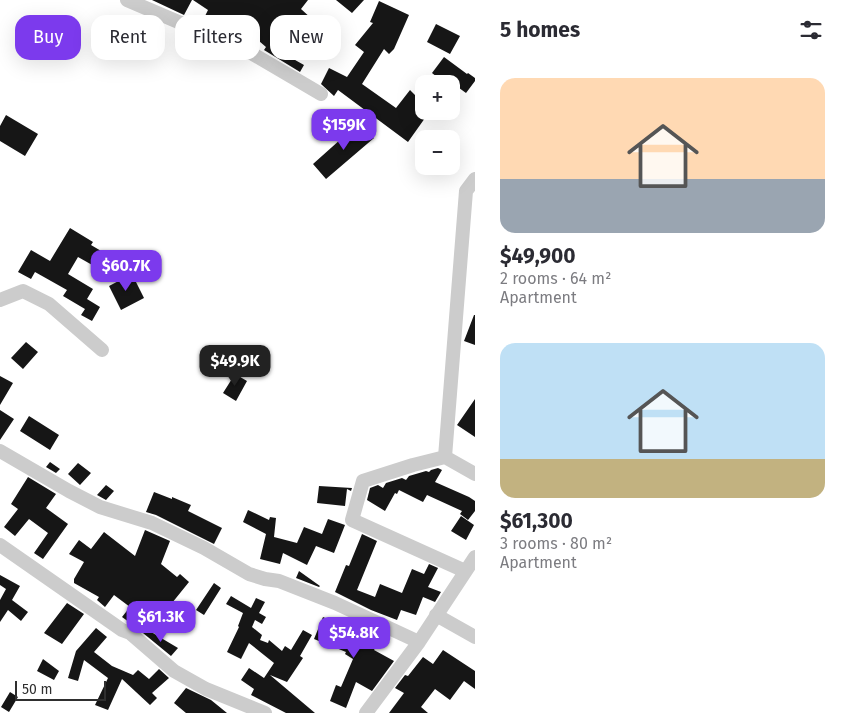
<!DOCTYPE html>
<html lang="en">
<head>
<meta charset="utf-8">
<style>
  :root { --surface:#fff; --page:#f7f7f7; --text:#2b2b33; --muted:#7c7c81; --accent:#7c3aed }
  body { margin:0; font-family:"Fira Sans",sans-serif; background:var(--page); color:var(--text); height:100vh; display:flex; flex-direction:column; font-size:19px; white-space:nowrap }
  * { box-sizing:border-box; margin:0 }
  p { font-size:16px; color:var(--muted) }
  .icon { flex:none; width:28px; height:28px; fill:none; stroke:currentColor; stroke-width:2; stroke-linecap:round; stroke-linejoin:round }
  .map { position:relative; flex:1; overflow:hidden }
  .sheet { display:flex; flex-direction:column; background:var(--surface); width:375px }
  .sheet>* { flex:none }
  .guide { position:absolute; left:15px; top:15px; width:385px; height:45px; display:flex; gap:10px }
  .buttons { position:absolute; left:415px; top:75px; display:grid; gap:10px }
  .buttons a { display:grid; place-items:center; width:45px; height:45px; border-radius:10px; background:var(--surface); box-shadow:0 5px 20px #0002; font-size:25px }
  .scale { position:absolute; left:15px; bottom:12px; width:91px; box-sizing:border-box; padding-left:5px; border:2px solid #2f2f2f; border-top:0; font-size:14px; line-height:18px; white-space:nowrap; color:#2f2f2f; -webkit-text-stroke:4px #fff; paint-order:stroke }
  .price { position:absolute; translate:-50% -42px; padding:0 11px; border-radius:10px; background:var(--accent); color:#fff; font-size:16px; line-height:32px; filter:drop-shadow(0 1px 2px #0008) }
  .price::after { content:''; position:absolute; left:50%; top:30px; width:15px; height:11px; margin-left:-8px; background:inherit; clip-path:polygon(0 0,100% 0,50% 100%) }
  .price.on { background:#222; color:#fff }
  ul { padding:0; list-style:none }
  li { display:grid; align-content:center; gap:10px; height:265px; padding:0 25px }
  li span { display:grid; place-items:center; height:155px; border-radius:15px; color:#555 }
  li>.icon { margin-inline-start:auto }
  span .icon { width:90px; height:90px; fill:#fffc; stroke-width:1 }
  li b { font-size:21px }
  h2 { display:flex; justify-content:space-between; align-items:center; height:60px; padding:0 25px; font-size:21px }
  .pill { padding:0 18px; border-radius:15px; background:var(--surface); box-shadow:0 5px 20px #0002; font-size:18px; line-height:45px }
  .pill.on { background:var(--accent); color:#fff }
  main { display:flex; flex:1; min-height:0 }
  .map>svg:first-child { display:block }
</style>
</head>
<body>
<main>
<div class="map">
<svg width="475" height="713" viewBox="0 0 475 713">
  <rect width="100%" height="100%" fill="#fff"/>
  <path fill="#161616" d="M152,0H192L184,15Z
    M193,0H308L301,9L323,29L311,43L294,29L279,51L304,65L300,72L264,50L266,47L237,22L233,28L215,17L211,26L202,22L208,10Z
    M336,0H364L352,13Z
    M379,1L409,15L394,49L389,54L384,49L362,84L396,108L410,90L424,104V111H430L408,142L338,90L334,96L321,84L329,68L347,77L364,52L355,45L373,23L370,22Z
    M436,24L460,36L450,54L427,42Z
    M444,57L467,74L468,73L475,78V81L466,93L444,77L442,81L432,73Z
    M6,115L38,134L25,156L0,141V126Z
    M360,122L374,138L326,179L313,164Z
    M70,228L93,242L91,245L118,261L110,275L78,257L68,274L93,289L87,299L100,307L92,321L81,315L85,309L63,296L67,290L35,272L31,279L18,272L31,250L50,261Z
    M132,274L144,298L121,310L109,286Z
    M474,315H475V345L464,341Z
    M26,342L38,352L23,369L11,358Z
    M235,374L247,381L236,401L223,393Z
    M0,376L13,383L0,405Z
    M475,399V437L457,425Z
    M0,410L14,419L0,440Z
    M29,416L59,435L50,450L20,431Z
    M50,462L60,469L56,473L46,467Z
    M78,463L91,473L80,485L68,474Z
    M438,468L442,470L435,482L469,497L475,501V511L468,520L460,514L462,511L427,495L423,502L399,490L397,494L395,493L385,511L367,500L370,488L378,485L383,488L386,483L402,478L406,480L409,476L426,471L429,472L431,470Z
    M28,477L56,494L46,508L68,524L43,559L34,553L48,533L29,519L15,536L4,527L18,509L11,504Z
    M106,485L114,491L106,500L97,495Z
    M319,486L352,488L351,491L347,489L345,506L317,503Z
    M154,492L172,499V497L191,505L188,511L222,528L214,544L156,515L146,512Z
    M248,510L269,520L270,517L276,518L274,537L297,543L304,527L322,534L328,519L345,525L334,553L316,546L307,565L283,553L280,564L260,559L266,534L243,522Z
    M461,516L474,525L466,540L451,531Z
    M145,530L170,541L161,564L177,577L180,574L189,582L172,603L174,605L164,618L150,608L136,627L122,617L130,607L114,595L105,607L97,600L99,597L74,583V579L84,562L69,554L79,540L91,549L104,532L135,556Z
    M362,534L377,541L357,590L375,597L380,584L402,593L412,569L424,574L429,564L438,568L428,587L441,592L435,602L423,597L416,615L401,610L397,620L371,610L335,592L346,565L349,566Z
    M299,571L320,586L319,587L296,578Z
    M0,575L20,586L12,600L28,612L21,621L8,610L0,622V600L6,589L0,585Z
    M214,583L221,588L204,615L196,610Z
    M231,596L251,608L256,598L265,602L259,613L266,617L262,624L255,620L252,627L262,635L260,640L268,643L269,640L282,651L285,646L291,650L303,630L312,635L300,656L303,658L287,682L270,675L315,713H286L251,695L254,689L241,680L249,668L264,678L274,663L249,643L241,659L227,652L239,627L238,626L243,613L226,604Z
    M67,603L84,614L62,644L44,633Z
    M323,617L357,632L358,631L379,642L374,650L394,661L372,691L356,682L346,708L330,701L336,685L341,687L353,659L345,654L346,652L314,639Z
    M96,628L107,637L94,652L112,666L133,675L138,670L149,679L159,669L169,678L152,693L157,698L150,705L122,679L108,710L95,705L108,678L84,660L78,681L68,678L76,651Z
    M146,629L178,648L171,656L143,633Z
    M443,650L475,671V689L464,681L450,700L435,689L421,707L428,713H389L404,693L395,688L405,675L408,676L423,657L433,664Z
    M43,659L59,671L54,680L37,671Z
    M186,688L211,700L227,713H186L174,703Z
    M10,692L18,697L9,712L1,707Z"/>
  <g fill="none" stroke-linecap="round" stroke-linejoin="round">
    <path stroke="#ccc" stroke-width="14" d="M127,0L251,53L321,94
      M0,300L23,291L49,304L102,350
      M0,451L69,491L100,507L152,523L204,548L249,574L265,579L279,581L335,603L419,642
      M445,457L466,191L475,179
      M0,545L122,630L130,633L174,671L206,689L265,713
      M465,571L352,520L363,481L413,465L445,457L475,474
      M436,615L475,637
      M366,713L419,642L475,557"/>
  </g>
</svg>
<div class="buttons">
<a>+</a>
<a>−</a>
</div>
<div class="scale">50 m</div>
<b class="price" style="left:344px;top:151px">$159K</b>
<b class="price" style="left:126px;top:292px">$60.7K</b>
<b class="price on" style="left:235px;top:387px">$49.9K</b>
<b class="price" style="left:161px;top:643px">$61.3K</b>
<b class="price" style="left:354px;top:659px">$54.8K</b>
<div class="guide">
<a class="pill on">Buy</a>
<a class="pill">Rent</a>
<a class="pill">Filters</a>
<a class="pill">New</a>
</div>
</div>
<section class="sheet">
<h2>5 homes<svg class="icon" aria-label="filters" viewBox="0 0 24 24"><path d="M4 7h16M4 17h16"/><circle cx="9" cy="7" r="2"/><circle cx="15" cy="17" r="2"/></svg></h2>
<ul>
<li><span style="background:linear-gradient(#ffd9b3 65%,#9aa5b1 0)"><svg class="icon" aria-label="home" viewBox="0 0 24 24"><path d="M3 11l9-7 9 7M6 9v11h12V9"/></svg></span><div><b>$49,900</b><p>2 rooms · 64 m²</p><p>Apartment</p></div></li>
<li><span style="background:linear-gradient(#bfe0f5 75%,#c2b280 0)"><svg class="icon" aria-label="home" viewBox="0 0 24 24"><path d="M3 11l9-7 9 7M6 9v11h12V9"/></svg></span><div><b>$61,300</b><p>3 rooms · 80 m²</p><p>Apartment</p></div></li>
</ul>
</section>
</main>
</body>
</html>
